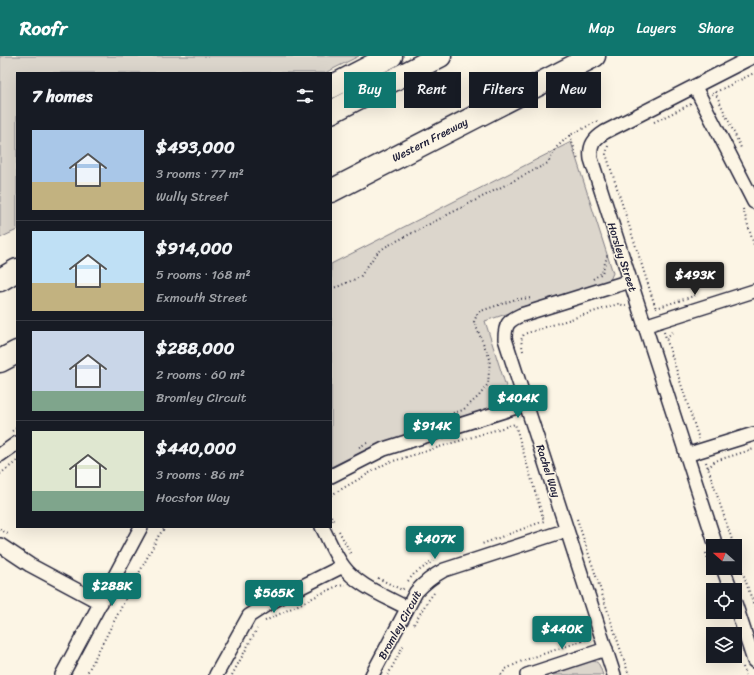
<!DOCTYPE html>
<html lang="en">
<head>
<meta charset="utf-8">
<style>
  :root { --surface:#171b24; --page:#20242c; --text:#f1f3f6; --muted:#9ea1a6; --line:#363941; --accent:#0f766e }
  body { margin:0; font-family:Sriracha,sans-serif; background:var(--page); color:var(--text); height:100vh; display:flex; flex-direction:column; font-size:15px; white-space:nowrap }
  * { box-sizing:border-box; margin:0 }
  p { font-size:13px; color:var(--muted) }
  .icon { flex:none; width:22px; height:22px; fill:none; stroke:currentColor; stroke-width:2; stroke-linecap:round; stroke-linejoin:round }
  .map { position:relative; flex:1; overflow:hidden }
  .side { position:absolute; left:16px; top:16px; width:316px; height:456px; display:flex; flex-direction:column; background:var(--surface); border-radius:0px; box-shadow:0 4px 16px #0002 }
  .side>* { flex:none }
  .banner { position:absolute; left:344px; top:16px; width:350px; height:36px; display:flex; gap:8px }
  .needle { width:26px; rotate:291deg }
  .controls { position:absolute; left:706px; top:483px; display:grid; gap:8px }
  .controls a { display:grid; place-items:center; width:36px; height:36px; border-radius:0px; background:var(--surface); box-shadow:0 4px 16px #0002; font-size:20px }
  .price { position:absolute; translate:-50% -34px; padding:0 9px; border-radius:4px; background:var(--accent); color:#fff; font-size:13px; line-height:26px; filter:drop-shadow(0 1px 2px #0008) }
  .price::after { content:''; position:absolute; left:50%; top:24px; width:12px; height:9px; margin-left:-6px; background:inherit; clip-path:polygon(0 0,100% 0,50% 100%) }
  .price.active { background:#222; color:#fff }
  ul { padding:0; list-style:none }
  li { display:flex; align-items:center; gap:12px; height:100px; padding:0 16px }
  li+li { border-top:1px solid var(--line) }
  li span { display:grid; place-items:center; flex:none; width:112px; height:80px; border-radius:0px; color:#555 }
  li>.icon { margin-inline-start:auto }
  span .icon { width:48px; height:48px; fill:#fffc; stroke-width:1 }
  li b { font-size:17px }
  h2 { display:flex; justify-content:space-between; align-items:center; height:48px; padding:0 16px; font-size:17px }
  .tag { padding:0 14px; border-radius:0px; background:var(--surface); box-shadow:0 4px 16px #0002; font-size:14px; line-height:36px }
  .tag.active { background:var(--accent); color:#fff }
  header { display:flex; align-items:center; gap:24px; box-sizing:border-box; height:56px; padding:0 20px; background:var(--accent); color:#fff }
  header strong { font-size:19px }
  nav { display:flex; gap:22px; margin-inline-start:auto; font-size:14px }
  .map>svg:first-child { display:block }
</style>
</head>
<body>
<header>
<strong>Roofr</strong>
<nav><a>Map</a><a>Layers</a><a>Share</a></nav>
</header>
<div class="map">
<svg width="754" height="619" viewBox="0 0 754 619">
  <rect width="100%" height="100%" fill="#fcf5e5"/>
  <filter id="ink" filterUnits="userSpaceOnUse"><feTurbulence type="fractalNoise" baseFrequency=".025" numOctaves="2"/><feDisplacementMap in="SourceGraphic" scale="8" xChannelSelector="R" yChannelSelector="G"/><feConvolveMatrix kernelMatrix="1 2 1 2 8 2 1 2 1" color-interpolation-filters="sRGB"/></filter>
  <g filter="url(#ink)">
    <path fill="#dcd6cc" stroke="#7f7c84" d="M0,0H359L325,17H17V174L0,182Z
      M571,86L613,217L610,224L485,265L509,340L506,347L373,390L331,411V208Z
      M588,605C600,604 599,609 603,619H545Z"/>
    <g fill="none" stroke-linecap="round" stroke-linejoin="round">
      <defs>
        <path id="street" d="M695,31L754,146
          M644,270L754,235
          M0,399L17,387
          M686,399L754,378
          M331,420L384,393L526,348
          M322,471C329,484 334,498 343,510C356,529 387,541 407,552
          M0,489L30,509L101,547
          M716,490L591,103C589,89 594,83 605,76L754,0
          M723,512L731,534
          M735,547L754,605
          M62,619L141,471
          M216,619L249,560L269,547L343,510
          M372,619L416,536C425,526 433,520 444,514L567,474
          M527,619L606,593
          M614,619L505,283C505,268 508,265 521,259L630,225"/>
        <path id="highway" d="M331,31L391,0
          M331,56L440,0
          M331,135L594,0
          M0,224L17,214
          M0,305L17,296"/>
      </defs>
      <use href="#street" stroke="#22223b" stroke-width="16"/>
      <use href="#highway" stroke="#22223b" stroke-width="25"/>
      <path stroke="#22223b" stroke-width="2" stroke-dasharray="1 3" stroke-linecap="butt" d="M715,36L742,94
        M712,38L754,17
        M654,66L691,48
        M570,79L578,104
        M608,90L606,98L656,253
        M743,153L754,189
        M593,223L602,217L608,197
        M331,232L337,231L360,221L376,198L385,191L548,107L557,91L570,79L598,65
        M656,252L697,239
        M664,276L699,383
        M666,282L675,274
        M523,295L521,284L524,278L618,248L626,250
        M453,357L463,354L479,340L488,328L490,303L474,266L478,256L516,243L532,242
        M12,375L17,372
        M359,391L367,387
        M706,406L734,490
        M708,412L715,405L754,393
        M0,418L17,405
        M331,439L387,407L515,368L544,465L482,488
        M331,460L334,466
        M577,463L629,619
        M0,473L8,478
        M339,475L351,498
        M735,493L754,550
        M706,497L711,512
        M378,522L402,534L404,532
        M408,525L414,518L433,505
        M118,539L126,543
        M265,565L337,530L345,529
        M414,568L427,546L434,537
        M743,611L745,619
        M86,619L159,479L166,471
        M232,619L257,573
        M388,619L404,588
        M501,619L506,613L522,605L585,584L588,578"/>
      <use href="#street" stroke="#fcf5e5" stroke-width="13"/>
      <use href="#highway" stroke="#fcf5e5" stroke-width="22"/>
    </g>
  </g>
  <g text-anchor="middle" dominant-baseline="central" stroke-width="3" stroke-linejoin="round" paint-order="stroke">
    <g font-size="11" fill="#22223b" stroke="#fcf5e5">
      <text transform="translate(430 84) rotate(-27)">Western Freeway</text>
      <text transform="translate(622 201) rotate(72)">Horsley Street</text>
      <text transform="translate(548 415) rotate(72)">Rachel Way</text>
      <text transform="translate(400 569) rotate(-61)">Bromley Circuit</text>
    </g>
  </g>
</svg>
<div class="controls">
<a><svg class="needle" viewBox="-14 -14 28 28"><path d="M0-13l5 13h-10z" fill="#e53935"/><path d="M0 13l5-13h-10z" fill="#9ea1a6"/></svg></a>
<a><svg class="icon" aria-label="locate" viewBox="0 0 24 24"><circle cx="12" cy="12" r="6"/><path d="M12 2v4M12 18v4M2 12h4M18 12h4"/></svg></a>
<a><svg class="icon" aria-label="layers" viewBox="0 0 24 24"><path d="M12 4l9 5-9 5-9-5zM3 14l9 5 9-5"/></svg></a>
</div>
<b class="price active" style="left:695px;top:240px">$493K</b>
<b class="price" style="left:518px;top:363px">$404K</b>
<b class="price" style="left:432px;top:391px">$914K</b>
<b class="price" style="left:435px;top:504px">$407K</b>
<b class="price" style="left:112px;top:551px">$288K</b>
<b class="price" style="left:274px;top:558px">$565K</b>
<b class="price" style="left:562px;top:594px">$440K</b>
<div class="banner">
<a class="tag active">Buy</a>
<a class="tag">Rent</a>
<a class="tag">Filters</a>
<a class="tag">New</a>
</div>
<section class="side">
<h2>7 homes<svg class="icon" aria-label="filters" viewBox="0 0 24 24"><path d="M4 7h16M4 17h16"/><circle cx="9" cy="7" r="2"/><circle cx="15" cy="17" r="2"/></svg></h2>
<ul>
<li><span style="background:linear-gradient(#a9c7e8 65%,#c2b280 0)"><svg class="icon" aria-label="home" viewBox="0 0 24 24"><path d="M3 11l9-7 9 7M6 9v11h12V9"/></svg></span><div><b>$493,000</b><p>3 rooms · 77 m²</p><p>Wully Street</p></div></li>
<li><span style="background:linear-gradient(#bfe0f5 65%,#c2b280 0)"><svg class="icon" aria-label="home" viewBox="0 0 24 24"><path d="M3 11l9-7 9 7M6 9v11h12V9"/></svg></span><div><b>$914,000</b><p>5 rooms · 168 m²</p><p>Exmouth Street</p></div></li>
<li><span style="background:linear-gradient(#c9d6e8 75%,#7fa58c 0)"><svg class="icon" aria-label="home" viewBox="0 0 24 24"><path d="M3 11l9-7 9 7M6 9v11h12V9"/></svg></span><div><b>$288,000</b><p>2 rooms · 60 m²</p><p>Bromley Circuit</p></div></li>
<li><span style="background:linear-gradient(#dfe7d0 75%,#7fa58c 0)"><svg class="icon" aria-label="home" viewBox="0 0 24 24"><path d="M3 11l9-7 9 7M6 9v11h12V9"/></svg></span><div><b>$440,000</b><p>3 rooms · 86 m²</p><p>Hocston Way</p></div></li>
</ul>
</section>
</div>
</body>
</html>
